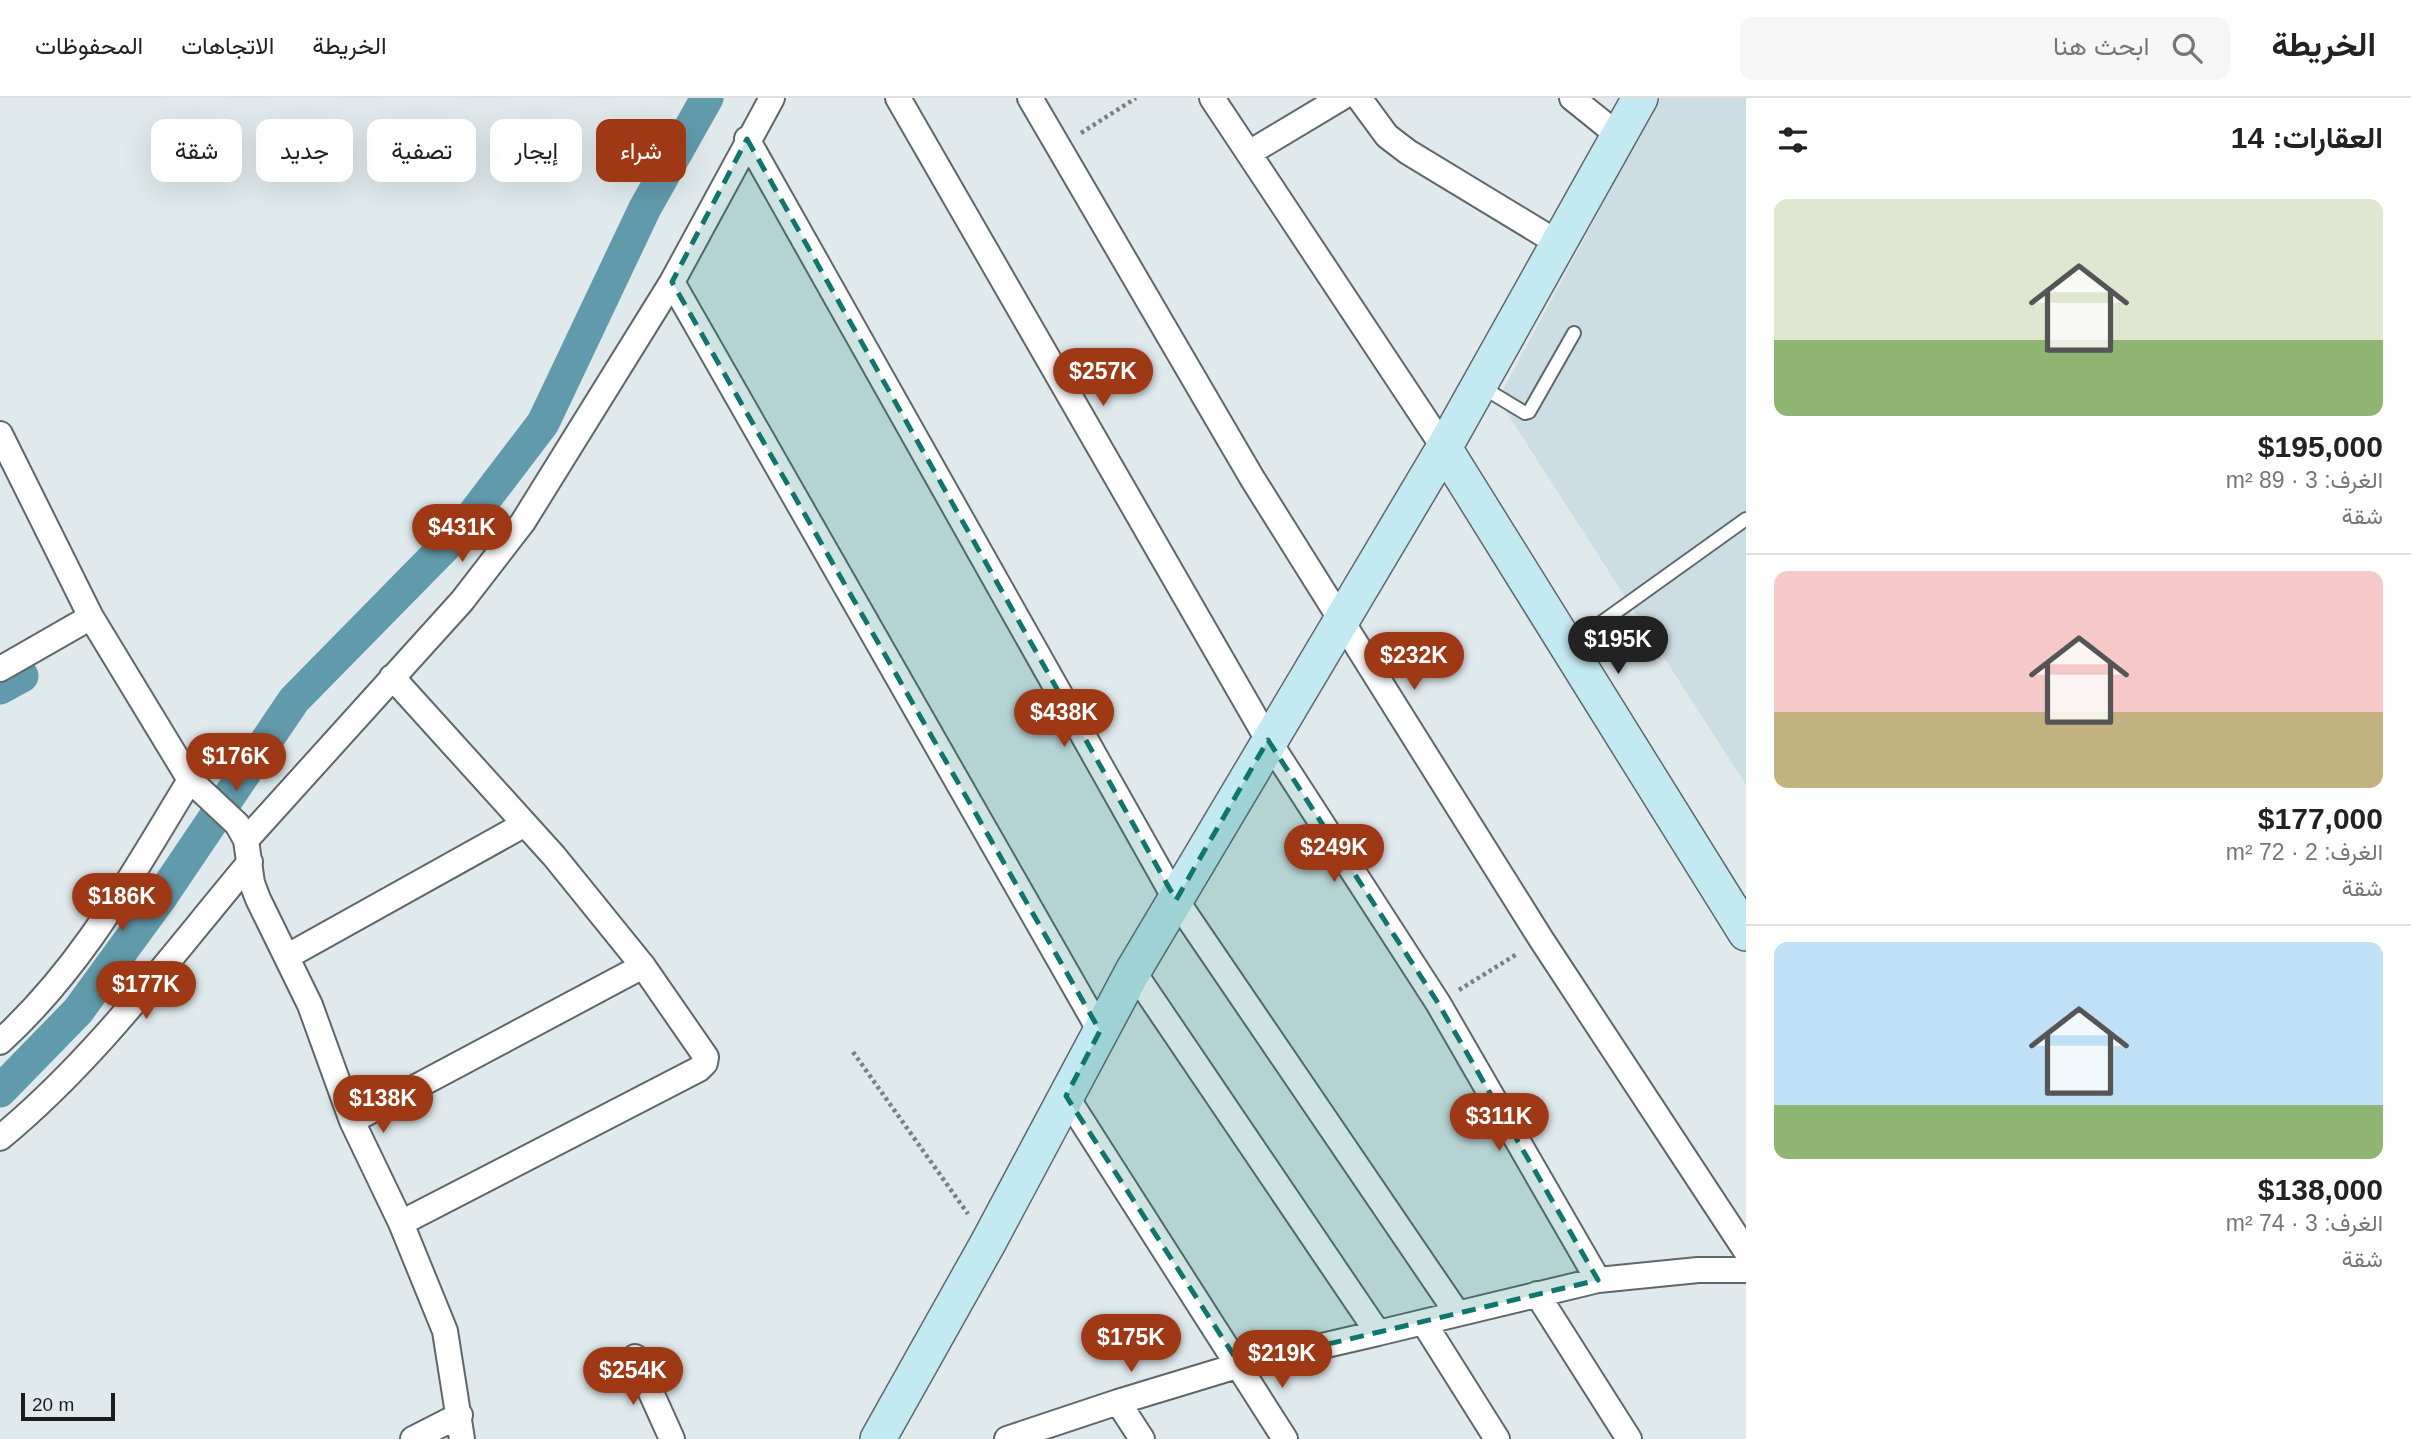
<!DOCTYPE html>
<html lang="ar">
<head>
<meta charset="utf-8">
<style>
  :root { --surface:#fff; --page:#f6f6f6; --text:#222; --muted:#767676; --line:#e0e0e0; --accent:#9f3815 }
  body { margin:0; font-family:Arial,Vazirmatn,sans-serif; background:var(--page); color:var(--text); direction:rtl; height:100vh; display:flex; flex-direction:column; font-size:26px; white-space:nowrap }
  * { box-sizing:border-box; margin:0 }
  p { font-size:23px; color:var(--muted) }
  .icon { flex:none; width:38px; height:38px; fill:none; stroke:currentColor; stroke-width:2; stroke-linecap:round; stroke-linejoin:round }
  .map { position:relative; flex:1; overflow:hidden; direction:ltr }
  .sheet { display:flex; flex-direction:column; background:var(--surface); width:665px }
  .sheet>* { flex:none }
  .top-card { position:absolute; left:21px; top:21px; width:665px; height:63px; direction:rtl; display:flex; gap:14px }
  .scale { position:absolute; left:21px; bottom:18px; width:94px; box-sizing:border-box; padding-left:7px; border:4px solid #191d1e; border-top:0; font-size:19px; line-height:24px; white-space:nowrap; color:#191d1e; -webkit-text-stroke:5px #e0eaed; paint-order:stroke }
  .price { position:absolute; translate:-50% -60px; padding:0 16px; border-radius:24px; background:var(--accent); color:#fff; font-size:23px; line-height:46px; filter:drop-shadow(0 2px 4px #0008) }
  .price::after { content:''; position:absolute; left:50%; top:42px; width:21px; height:16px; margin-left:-10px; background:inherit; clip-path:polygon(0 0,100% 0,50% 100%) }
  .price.on { background:#222; color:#fff }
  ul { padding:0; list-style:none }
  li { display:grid; align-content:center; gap:14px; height:371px; padding:0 28px }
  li+li { border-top:2px solid var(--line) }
  li span { display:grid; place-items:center; height:217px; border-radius:14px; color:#555 }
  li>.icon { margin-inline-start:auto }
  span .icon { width:126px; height:126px; fill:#fffc; stroke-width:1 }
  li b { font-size:30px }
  h2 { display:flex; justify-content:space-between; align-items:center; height:84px; padding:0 28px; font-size:30px }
  .chip { padding:0 24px; border-radius:14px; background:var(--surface); box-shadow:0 7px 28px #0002; font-size:24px; line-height:63px }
  .chip.on { background:var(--accent); color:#fff }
  header { display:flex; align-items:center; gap:42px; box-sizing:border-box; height:98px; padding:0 35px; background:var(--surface); border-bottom:2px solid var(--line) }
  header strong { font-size:33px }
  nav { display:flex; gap:38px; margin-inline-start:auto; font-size:24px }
  .search { width:490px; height:63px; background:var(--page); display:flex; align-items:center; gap:18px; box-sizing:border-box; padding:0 24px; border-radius:14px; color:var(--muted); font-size:26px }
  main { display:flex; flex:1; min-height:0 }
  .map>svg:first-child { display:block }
</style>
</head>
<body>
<header>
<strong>الخريطة</strong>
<div class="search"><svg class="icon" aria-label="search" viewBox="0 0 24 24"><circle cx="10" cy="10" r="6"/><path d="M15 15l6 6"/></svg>ابحث هنا</div>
<nav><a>الخريطة</a><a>الاتجاهات</a><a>المحفوظات</a></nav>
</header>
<main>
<section class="sheet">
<h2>العقارات: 14<svg class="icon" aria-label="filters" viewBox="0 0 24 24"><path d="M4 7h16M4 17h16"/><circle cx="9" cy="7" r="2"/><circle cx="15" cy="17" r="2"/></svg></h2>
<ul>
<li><span style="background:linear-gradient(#dfe7d0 65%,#8fb573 0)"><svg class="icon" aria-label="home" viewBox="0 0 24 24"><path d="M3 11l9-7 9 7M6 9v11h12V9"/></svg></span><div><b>$195,000</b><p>الغرف: 3 · 89 m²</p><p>شقة</p></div></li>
<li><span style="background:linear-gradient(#f6c9c9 65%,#c2b280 0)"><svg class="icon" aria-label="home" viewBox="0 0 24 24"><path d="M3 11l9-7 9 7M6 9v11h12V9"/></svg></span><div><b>$177,000</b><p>الغرف: 2 · 72 m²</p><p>شقة</p></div></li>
<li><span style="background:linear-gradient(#bfe0f5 75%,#8fb573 0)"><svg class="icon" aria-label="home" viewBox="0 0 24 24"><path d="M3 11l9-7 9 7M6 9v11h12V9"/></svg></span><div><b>$138,000</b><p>الغرف: 3 · 74 m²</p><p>شقة</p></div></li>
</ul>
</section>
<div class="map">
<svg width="1746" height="1341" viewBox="0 0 1746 1341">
  <rect width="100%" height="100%" fill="#e0eaed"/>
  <path fill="#ccdee4" d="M1660,0H1746V687L1498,301Z"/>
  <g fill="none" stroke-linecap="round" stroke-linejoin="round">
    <path stroke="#619bab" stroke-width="33" d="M0,590L22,578
      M0,993L78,913L161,799L294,602L463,430L543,325L645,110L707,0"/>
    <defs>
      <path id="lane" d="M1482,289L1525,315L1529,314L1574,235
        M1570,547L1746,421"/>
      <path id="street" d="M898,0L1268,642L1438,905L1598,1182
        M1030,0L1252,380L1541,841L1746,1153
        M1212,0L1444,350
        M1359,0L1387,38L1408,54L1558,145
        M1572,0L1618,37
        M747,41L1176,802L1457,1215
        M1249,55L1341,0
        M672,184L1100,933
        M0,336L91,519L190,682L237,726L246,742L252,785L258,801L310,907L352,1023L401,1125L445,1233L462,1341
        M0,571L91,519
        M392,579L554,758L643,868L706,959L705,965L699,971L401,1125
        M246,742L462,503L523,424L672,184L772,0
        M288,858L525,726
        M1133,873L1378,1235L1240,1267L1118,1304L1142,1341
        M0,944C84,867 131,778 190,682
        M1066,998L1285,1341
        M352,1023L643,868
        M0,1040C96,961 171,858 250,764
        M1537,1196L1629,1341
        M1424,1225L1497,1341
        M1378,1235L1598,1182L1698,1172H1746
        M635,1259L672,1341
        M413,1341L460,1317
        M1007,1341L1118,1304"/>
      <path id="secondary" d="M1444,350L1746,835
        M878,1341L988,1145L1133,873L1444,350L1640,0"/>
    </defs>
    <use href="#lane" stroke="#5e6769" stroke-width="16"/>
    <use href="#street" stroke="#5e6769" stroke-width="28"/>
    <use href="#secondary" stroke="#5e6769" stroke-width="38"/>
    <path stroke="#7a8183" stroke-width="4.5" stroke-dasharray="3.5 3.5" stroke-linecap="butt" d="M1081,35L1136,0
      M1459,892L1517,856
      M853,954L968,1116"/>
    <use href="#lane" stroke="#fff" stroke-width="12"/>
    <use href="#street" stroke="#fff" stroke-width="24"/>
    <use href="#secondary" stroke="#c3e9f2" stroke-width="35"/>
  </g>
  <path fill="#0f766e" fill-opacity="0.2" stroke="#0f766e" stroke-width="5" stroke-dasharray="14 9" stroke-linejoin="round" d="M747,41L1176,802L1268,642L1438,905L1598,1182L1240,1267L1066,998L1100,933L672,184Z"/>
</svg>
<div class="scale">20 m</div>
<b class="price" style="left:1103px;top:310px">$257K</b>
<b class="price" style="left:462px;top:466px">$431K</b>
<b class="price on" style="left:1618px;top:578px">$195K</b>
<b class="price" style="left:1414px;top:594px">$232K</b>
<b class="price" style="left:1064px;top:651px">$438K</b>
<b class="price" style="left:236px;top:695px">$176K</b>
<b class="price" style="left:1334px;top:786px">$249K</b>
<b class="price" style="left:122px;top:835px">$186K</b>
<b class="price" style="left:146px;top:923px">$177K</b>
<b class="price" style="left:383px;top:1037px">$138K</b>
<b class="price" style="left:1499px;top:1055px">$311K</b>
<b class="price" style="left:1131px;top:1276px">$175K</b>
<b class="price" style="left:1282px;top:1292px">$219K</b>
<b class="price" style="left:633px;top:1309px">$254K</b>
<div class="top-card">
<a class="chip on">شراء</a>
<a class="chip">إيجار</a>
<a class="chip">تصفية</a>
<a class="chip">جديد</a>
<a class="chip">شقة</a>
</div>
</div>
</main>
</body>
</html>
